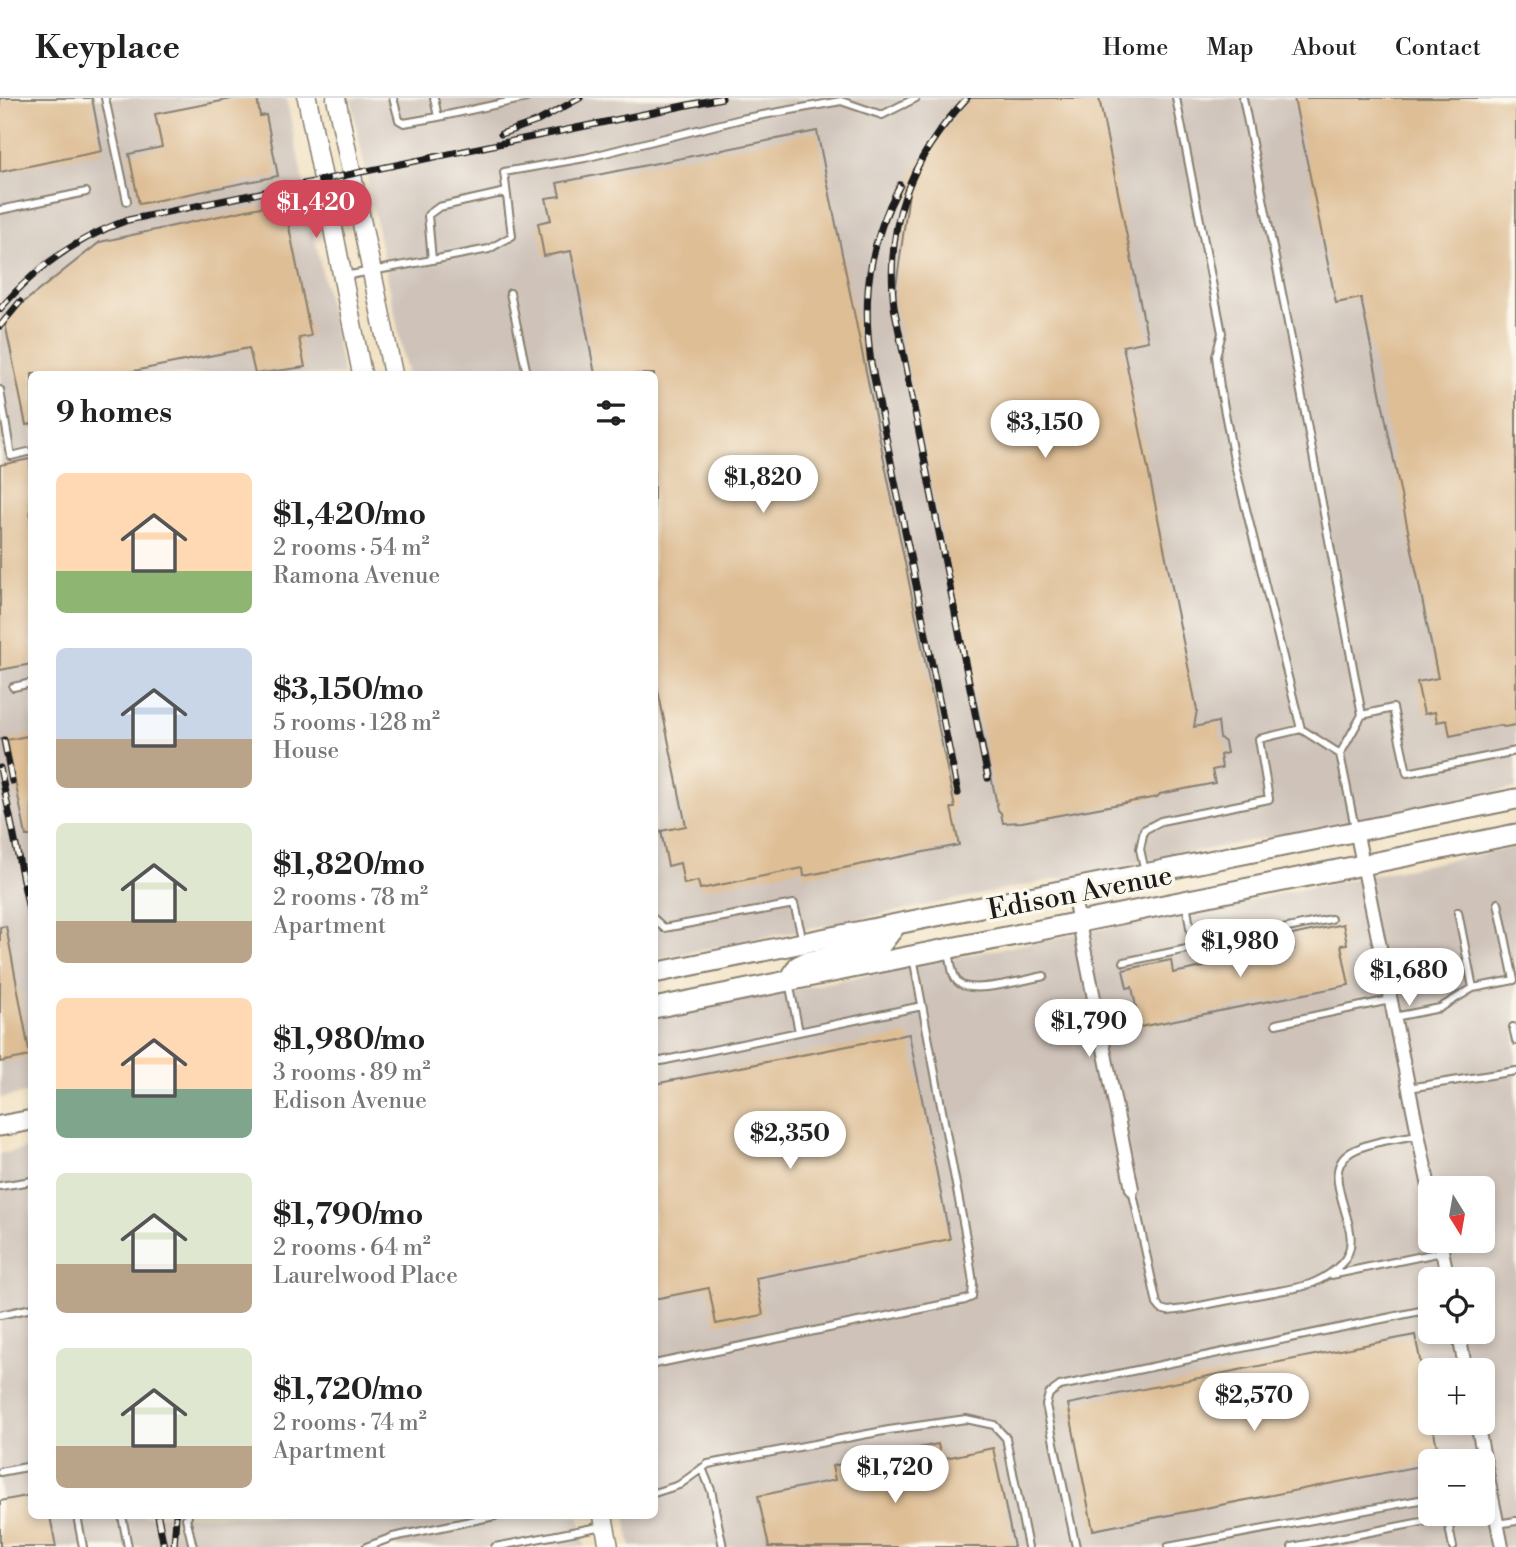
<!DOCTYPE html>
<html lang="en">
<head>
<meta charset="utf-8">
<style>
  :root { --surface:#fff; --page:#f2f2f2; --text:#222; --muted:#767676; --line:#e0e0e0; --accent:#d1495b }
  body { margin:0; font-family:"Libre Bodoni",serif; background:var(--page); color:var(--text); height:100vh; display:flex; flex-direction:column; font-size:26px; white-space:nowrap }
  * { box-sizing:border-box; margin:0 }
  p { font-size:23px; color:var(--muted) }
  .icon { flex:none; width:38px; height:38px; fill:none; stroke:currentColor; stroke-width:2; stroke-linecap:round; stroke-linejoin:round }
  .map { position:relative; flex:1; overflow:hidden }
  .details { position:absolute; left:28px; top:273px; width:630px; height:1148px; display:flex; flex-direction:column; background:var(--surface); border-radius:10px; box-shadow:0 4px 10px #0003 }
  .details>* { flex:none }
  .needle { width:46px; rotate:169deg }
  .buttons { position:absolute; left:1418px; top:1078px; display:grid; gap:14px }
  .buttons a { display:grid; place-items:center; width:77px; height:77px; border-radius:10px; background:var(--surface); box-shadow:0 4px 10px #0003; font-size:35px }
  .price { position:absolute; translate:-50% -60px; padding:0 16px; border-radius:24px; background:#fff; color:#222; font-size:23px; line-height:46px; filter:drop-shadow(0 2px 4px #0008) }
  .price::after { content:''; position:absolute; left:50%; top:42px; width:21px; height:16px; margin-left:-10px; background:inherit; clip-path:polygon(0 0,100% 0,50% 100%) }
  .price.selected { background:var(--accent); color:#fff }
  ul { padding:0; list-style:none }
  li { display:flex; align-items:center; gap:21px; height:175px; padding:0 28px }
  li span { display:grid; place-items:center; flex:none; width:196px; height:140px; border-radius:10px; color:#555 }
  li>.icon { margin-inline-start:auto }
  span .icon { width:84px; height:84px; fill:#fffc; stroke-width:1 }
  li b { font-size:30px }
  h2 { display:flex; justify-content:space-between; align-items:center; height:84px; padding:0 28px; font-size:30px }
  header { display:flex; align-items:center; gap:42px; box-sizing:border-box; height:98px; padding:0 35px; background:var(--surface); border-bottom:2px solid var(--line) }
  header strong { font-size:33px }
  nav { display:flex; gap:38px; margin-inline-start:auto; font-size:24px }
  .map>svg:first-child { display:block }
</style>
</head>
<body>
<header>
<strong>Keyplace</strong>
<nav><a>Home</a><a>Map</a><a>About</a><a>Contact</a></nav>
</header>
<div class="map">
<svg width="1516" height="1449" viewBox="0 0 1516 1449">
  <rect width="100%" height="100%" fill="#fbf7ec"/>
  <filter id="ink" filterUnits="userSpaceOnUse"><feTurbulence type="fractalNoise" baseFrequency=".0143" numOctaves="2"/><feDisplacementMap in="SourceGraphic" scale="14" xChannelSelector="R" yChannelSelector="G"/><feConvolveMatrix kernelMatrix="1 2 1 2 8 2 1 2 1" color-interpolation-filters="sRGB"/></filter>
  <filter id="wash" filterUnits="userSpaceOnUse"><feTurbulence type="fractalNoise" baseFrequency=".00686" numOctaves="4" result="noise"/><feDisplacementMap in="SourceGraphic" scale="28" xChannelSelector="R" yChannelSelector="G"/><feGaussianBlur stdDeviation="1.57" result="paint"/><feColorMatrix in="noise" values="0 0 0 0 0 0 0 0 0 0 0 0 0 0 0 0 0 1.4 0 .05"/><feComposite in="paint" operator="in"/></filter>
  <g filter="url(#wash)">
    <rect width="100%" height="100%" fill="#f2e2c4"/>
    <path fill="#cec2b9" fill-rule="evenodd" d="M0,0H286L343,276H32V994L0,1000Z
      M351,0H1516V690L655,861L654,276H407Z
      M1516,749V1449H631L625,1418H654L655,919ZM1430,1090H1482V1143H1430ZM1430,1181H1482V1234H1430ZM1430,1272H1482V1325H1430ZM1430,1363H1482V1416H1430Z
      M31,1050L32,1418H579L585,1449H0V1056Z"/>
    <g id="blocks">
      <path fill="#debe95" d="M0,0H92L102,53L0,74Z
        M237,0H257L260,18L266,17L278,78L139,106L129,56L162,49L155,16Z
        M969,0H1099L1148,243L1123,248L1197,612L1194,629L1218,624L1220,640L1225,644L1227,655L1220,657L1222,670L1212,672L1215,685L1160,696L1157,699L1022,724L1003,725L1001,715L998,712L894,203L912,73Z
        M1294,0H1516V627L1504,629L1500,627L1450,638L1447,622L1437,624L1435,614L1424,616L1417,584L1438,580L1361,200L1336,205Z
        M817,33L955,710H951L959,747L804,778L803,770L700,791L698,783L684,786L680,765L668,768L661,733L686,728L654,573V276H595L571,153L544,158L538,125L551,122L546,100L560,98L557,85Z
        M284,104L311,238L299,240L305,269L255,276L249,250L119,276H32V326L26,327L4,220L100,144Z
        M30,361L32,566L0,572V367Z
        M32,637V738H26L7,642Z
        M1343,826L1347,846L1341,847L1349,887L1140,929L1132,889L1127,890L1123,872L1171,862L1173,875L1294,851L1292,837Z
        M6,828L30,958L0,964V829Z
        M909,936L950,1141L756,1180L763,1217L716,1226L709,1190L654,1201V986Z
        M1415,1237L1430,1311V1325H1432L1440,1363H1430V1366L1093,1432L1068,1306Z
        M938,1346L941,1361L993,1350L1014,1449H769L758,1398L835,1382L832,1368Z
        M32,1397V1418H50L56,1449H0V1403Z"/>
    </g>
  </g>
  <g filter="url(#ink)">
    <use href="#blocks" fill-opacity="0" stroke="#877f70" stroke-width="2"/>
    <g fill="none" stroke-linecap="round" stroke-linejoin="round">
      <defs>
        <path id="lane" d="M105,0L127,103
          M393,0L399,22L404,25L438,19
          M434,0L438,19L526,0
          M1176,0L1222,235L1216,258L1220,289L1235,367L1301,631
          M1243,0L1288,225L1362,617
          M506,94L439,109L428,117L432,162L489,151L512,138L504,74L585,60L741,21L841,3L882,17L916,0
          M0,112L86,94
          M344,178L432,162
          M510,195L527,276
          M0,292L11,358L32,353
          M13,589L32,585
          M1355,730L1340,656L1362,617L1393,610L1407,675L1516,653
          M1145,774L1140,751L1144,732L1161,723L1269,701L1259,641L1301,631L1340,656
          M1186,804L1193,849
          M1458,814L1473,890
          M654,821L664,830L794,806L803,843
          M949,852C951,862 951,877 958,884C969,898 1027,881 1044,878
          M1124,864L1331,821
          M789,884L799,934
          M1394,919L1440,910L1473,890L1514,882L1498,805
          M1276,926L1390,902
          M1513,929L1516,943
          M654,963H661L922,908
          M1408,990L1516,973
          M0,1088L32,1083
          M1132,1091L1157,1206L1161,1211L1168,1213L1185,1211C1214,1205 1244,1199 1274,1194C1287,1191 1303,1190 1315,1184C1324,1180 1334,1173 1341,1166C1373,1135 1312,1078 1351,1054C1370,1043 1397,1041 1418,1037
          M1331,1177L1442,1154
          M0,1217L32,1210
          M654,1266L965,1202L972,1199L973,1185L967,1145L913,859
          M702,1370L711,1392L723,1449
          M0,1374L32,1368
          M654,1395L679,1387L708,1366L889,1332L966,1321L994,1327L1006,1340L1028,1449
          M1482,1412L1494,1410
          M77,1418L83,1449
          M122,1418L128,1449
          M188,1418L186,1420L193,1449
          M1447,1419L1453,1449
          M1497,1426L1516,1423
          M366,1449L393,1439L495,1418
          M495,1449L603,1428
          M1076,1449L1046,1307L1049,1296L1060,1288L1430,1211
          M1168,1449L1430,1400
          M1292,1449L1463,1416"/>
        <path id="street" d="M1356,732L1430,1094
          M1072,790L1132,1091
          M1440,1143L1448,1181
          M1458,1234L1466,1272
          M1477,1325L1502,1449"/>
        <path id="secondary" d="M307,0L362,276
          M336,0L393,276
          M603,1418L609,1449"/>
        <path id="primary" d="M654,875L1516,701
          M789,883L798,868L806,864L880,848L897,826
          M654,910L1516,736
          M0,1028L32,1022"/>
      </defs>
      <use href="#lane" stroke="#877f70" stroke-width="10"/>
      <use href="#street" stroke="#877f70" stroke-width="16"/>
      <use href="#secondary" stroke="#877f70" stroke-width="21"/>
      <use href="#primary" stroke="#877f70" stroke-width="23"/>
      <use href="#lane" stroke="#fff" stroke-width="6"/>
      <use href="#street" stroke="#fff" stroke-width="12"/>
      <use href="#secondary" stroke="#fff" stroke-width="18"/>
      <use href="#primary" stroke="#fff" stroke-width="19"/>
      <defs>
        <path id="rail" d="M967,0C910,61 885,125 894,209L988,680
          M501,36L538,23L580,0
          M900,87C868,147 862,199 871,265L958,695
          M0,211C35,170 76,140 128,122L722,0
          M0,228L20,204
          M4,642L12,683
          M0,670L32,826
          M158,1418L164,1449
          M174,1449L176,1418"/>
      </defs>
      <use href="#rail" stroke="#1c1c1c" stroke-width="7"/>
      <use href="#rail" stroke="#fbf7ec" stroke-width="4.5" stroke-dasharray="13" stroke-linecap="butt"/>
    </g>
  </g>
  <g text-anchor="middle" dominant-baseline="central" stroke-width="7" stroke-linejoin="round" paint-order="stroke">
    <g font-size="28" fill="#1c1c1c" stroke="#fbf7ec">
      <text transform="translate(1080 795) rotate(-11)">Edison Avenue</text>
    </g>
  </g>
</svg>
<div class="buttons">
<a><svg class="needle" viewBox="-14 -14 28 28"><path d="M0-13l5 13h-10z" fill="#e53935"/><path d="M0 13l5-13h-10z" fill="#767676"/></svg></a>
<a><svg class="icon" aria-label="locate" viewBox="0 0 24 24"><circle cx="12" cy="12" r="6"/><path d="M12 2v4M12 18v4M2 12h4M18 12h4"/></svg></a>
<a>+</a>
<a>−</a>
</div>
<b class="price selected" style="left:316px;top:142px">$1,420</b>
<b class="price" style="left:1045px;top:362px">$3,150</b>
<b class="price" style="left:763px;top:417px">$1,820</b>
<b class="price" style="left:1240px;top:881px">$1,980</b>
<b class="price" style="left:1409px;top:910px">$1,680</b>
<b class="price" style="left:1089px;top:961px">$1,790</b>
<b class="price" style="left:790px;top:1073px">$2,350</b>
<b class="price" style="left:1254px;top:1335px">$2,570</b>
<b class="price" style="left:895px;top:1407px">$1,720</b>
<section class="details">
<h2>9 homes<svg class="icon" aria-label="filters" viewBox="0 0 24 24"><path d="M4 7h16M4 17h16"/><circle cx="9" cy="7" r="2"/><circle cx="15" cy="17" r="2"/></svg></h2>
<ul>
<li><span style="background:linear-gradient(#ffd9b3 70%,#8fb573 0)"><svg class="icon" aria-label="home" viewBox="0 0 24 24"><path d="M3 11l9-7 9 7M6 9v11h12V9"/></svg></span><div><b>$1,420/mo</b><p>2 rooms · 54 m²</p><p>Ramona Avenue</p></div></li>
<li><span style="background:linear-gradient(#c9d6e8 65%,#b9a48a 0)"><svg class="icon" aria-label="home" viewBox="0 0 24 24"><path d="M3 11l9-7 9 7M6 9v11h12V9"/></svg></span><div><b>$3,150/mo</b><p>5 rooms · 128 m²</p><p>House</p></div></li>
<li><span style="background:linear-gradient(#dfe7d0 70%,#b9a48a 0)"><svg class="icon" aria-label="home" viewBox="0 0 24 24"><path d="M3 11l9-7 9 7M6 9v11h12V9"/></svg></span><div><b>$1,820/mo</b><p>2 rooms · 78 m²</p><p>Apartment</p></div></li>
<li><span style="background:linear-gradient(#ffd9b3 65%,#7fa58c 0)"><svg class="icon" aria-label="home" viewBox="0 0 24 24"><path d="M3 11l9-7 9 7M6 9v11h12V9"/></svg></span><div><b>$1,980/mo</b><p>3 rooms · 89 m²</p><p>Edison Avenue</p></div></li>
<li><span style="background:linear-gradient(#dfe7d0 65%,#b9a48a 0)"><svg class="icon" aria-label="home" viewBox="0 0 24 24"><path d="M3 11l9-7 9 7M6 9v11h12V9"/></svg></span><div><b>$1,790/mo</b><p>2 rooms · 64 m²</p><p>Laurelwood Place</p></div></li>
<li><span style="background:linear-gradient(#dfe7d0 70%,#b9a48a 0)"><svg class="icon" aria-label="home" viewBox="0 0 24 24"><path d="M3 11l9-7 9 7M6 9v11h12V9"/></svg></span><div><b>$1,720/mo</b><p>2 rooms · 74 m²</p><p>Apartment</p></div></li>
</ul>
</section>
</div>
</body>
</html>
